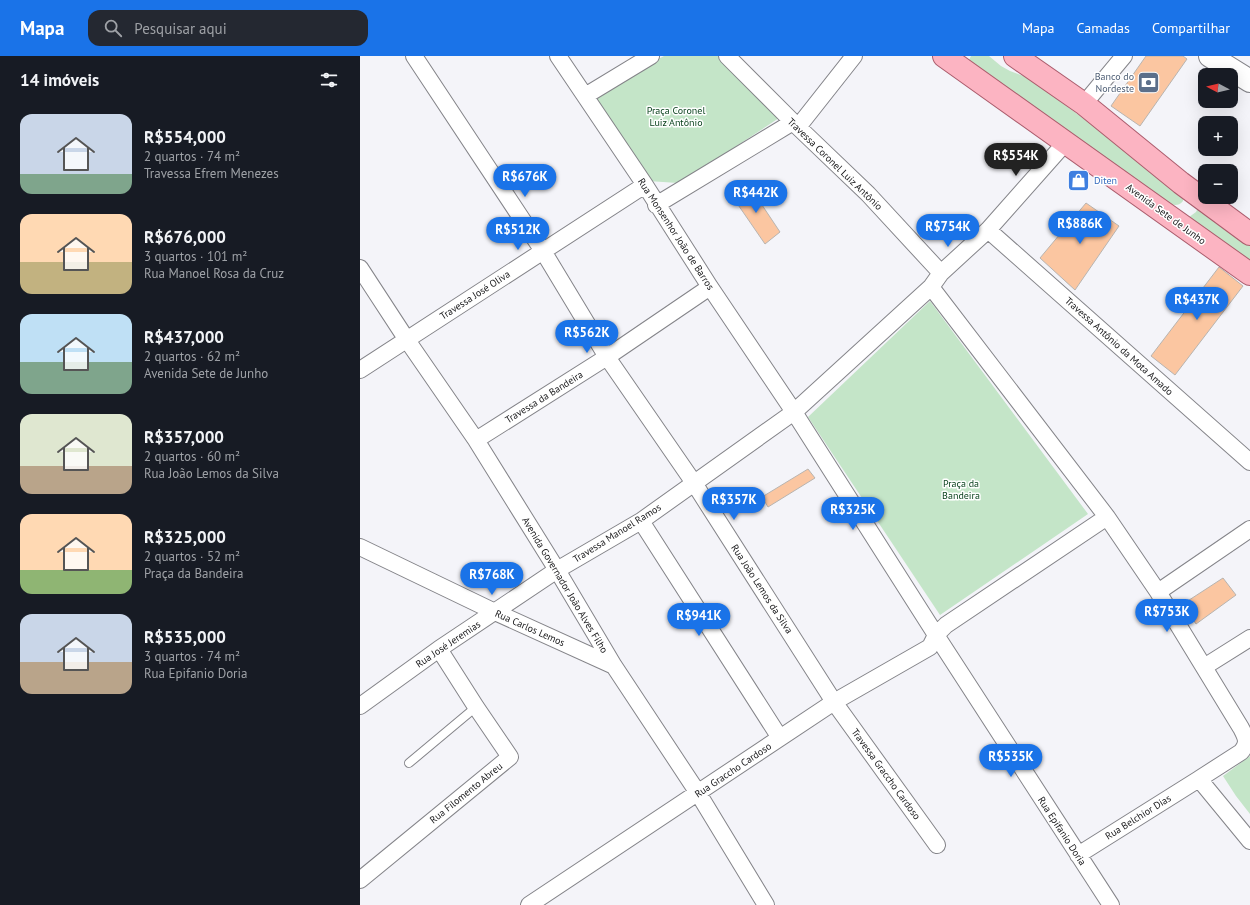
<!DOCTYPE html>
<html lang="pt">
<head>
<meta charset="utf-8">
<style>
  :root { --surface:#171b24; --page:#242831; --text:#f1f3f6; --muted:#9ea1a6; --accent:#1a73e8 }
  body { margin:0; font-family:"PT Sans",sans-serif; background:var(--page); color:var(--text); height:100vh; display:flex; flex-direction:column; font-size:15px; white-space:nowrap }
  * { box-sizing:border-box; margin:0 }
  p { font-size:13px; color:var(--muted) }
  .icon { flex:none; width:22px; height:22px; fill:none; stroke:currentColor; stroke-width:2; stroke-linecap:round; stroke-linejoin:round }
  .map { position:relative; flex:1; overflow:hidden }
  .side { display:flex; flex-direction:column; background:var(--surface); width:360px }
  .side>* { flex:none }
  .needle { width:26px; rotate:277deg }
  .tools { position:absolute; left:838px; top:12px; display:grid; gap:8px }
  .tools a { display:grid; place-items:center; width:40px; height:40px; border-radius:8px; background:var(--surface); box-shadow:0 4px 16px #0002; font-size:20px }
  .price { position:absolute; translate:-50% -34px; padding:0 9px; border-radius:14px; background:var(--accent); color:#fff; font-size:13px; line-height:26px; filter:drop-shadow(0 1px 2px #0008) }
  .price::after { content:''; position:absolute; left:50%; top:24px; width:12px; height:9px; margin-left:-6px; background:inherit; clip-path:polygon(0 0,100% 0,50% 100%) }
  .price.active { background:#222; color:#fff }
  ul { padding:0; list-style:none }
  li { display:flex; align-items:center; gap:12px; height:100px; padding:0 20px }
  li span { display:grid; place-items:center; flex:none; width:112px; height:80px; border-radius:12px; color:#555 }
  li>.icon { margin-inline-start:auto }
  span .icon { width:48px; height:48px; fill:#fffc; stroke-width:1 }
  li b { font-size:17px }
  h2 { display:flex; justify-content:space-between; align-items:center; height:48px; padding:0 20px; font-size:17px }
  header { display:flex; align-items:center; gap:24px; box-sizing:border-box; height:56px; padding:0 20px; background:var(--accent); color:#fff }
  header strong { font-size:19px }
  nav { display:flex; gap:22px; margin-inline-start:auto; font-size:14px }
  .search { width:280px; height:36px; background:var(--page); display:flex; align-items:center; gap:10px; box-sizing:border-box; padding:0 14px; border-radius:12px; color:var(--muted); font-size:15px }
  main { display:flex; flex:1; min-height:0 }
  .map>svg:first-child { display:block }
</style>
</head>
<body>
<header>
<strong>Mapa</strong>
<div class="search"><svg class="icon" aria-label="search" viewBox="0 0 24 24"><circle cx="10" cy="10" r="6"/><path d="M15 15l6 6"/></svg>Pesquisar aqui</div>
<nav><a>Mapa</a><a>Camadas</a><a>Compartilhar</a></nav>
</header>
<main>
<section class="side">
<h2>14 imóveis<svg class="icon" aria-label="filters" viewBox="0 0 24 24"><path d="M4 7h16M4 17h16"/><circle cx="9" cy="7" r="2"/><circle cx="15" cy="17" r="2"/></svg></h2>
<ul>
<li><span style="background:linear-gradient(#c9d6e8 75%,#7fa58c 0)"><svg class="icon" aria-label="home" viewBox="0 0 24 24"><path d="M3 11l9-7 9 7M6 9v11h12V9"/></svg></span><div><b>R$554,000</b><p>2 quartos · 74 m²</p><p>Travessa Efrem Menezes</p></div></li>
<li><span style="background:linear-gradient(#ffd9b3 60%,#c2b280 0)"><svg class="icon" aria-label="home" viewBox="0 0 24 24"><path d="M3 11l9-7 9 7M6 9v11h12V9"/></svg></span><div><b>R$676,000</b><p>3 quartos · 101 m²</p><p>Rua Manoel Rosa da Cruz</p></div></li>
<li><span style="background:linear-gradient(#bfe0f5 60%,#7fa58c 0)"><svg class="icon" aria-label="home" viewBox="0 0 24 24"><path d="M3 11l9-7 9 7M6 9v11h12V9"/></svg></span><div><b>R$437,000</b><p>2 quartos · 62 m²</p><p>Avenida Sete de Junho</p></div></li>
<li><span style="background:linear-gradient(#dfe7d0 65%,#b9a48a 0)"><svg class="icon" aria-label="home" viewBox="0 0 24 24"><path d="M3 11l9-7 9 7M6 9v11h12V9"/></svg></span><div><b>R$357,000</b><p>2 quartos · 60 m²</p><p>Rua João Lemos da Silva</p></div></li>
<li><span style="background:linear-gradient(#ffd9b3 70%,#8fb573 0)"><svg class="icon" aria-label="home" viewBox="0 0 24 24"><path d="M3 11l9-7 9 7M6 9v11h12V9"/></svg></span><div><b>R$325,000</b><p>2 quartos · 52 m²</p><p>Praça da Bandeira</p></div></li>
<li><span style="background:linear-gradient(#c9d6e8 60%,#b9a48a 0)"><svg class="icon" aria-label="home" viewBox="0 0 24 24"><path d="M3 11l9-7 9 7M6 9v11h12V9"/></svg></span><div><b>R$535,000</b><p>3 quartos · 74 m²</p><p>Rua Epifanio Doria</p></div></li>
</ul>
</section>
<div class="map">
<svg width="890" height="849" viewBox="0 0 890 849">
  <rect width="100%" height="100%" fill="#f4f4f9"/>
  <path fill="#c4e5c8" d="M304,0H358L419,62L372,93L318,127L288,125L234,44L287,9Z
    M611,0H629L641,10L650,15L669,22L819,134L823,139V145C818,151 813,149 806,147L608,6Z
    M840,148L890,186V211L825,164L836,156Z
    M570,245L728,458L580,559L448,361Z
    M890,700V758L876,740L863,720Z"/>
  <path fill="#fbc6a1" stroke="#b8b4b0" d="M786,0H823L827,3L780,70L751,50Z
    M388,128L420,176L405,188L372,140Z
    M726,147L759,170L715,234L680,202Z
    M859,211L883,230L815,319L791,300Z
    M448,413L455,422L408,451L402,441Z
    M863,522L876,539L836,568L823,548Z"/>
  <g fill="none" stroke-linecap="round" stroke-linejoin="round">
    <defs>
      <path id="lane" d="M49,707L116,651"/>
      <path id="street" d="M54,0L183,195L247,301L334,427L474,646L577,789
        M198,0L285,129L350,231L434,356L576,579L751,849
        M367,0L438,71L508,138L581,217
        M225,40L291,0
        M724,48L764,0
        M438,71L494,0
        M296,149L433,66
        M628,174L890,406
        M0,212L47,284L116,384L197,514L254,610L338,737L406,849
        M571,231L747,461L798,536L881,672C886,682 889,686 881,696L839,723L890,785
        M0,314L285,129
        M116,384L247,301L350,231
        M281,465L420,682
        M0,491L135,556L254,610
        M798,536L890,473
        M844,611L890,582
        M0,650L79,593L197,514L281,465L434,356L571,231L581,217L628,174L706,86
        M718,799L839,723
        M0,824L150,701L116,651L79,593
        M169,849L474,646L570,591L576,579L586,569L747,461"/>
      <path id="secondary" d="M850,0L890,25"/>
      <path id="primary" d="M584,0L890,218
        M655,0L724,48L821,127L890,178"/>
    </defs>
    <use href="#lane" stroke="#848489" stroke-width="10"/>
    <use href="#street" stroke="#848489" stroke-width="18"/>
    <use href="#secondary" stroke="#848489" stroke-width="24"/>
    <use href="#primary" stroke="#ab5d6d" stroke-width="24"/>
    <use href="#lane" stroke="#fff" stroke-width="8"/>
    <use href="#street" stroke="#fff" stroke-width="16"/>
    <use href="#secondary" stroke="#fff" stroke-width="22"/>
    <use href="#primary" stroke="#fcb4c2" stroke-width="22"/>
  </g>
  <defs>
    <symbol id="bank-square" viewBox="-11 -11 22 22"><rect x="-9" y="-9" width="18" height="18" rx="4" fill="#5c6f8a" stroke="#fff"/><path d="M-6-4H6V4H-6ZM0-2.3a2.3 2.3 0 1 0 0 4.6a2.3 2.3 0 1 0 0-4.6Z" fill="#fff"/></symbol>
    <symbol id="shop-square" viewBox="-11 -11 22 22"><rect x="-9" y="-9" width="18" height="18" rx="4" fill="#3f7fe0" stroke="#fff"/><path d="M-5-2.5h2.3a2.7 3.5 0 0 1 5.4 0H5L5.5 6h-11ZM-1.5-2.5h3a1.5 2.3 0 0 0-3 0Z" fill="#fff"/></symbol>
  </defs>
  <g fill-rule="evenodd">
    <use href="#bank-square" x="776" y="14" width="25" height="25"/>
    <use href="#shop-square" x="706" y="112" width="25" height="25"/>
  </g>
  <g text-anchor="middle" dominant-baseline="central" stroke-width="3" stroke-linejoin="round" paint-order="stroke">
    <g font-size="10" fill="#4e5e75" stroke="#fff" text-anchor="end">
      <text x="774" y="20">Banco do<tspan x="774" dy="12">Nordeste</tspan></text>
    </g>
    <g font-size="10" fill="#033d17" stroke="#fff">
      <text x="316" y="54">Praça Coronel<tspan x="316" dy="12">Luiz Antônio</tspan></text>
      <text x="601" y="427">Praça da<tspan x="601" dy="12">Bandeira</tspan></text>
    </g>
    <g font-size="10" fill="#19191b" stroke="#fff">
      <text transform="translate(475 108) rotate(44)">Travessa Coronel Luiz Antônio</text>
      <text transform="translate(806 158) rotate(36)">Avenida Sete de Junho</text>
      <text transform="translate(316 178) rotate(57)">Rua Monsenhor João de Barros</text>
      <text transform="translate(115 239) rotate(-33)">Travessa José Oliva</text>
      <text transform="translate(759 290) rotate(42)">Travessa Antônio da Mota Amado</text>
      <text transform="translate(184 341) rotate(-32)">Travessa da Bandeira</text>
      <text transform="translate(257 477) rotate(-32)">Travessa Manoel Ramos</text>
      <text transform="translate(205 529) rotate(59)">Avenida Governador João Alves Filho</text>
      <text transform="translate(402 533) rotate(57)">Rua João Lemos da Silva</text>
      <text transform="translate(170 572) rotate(24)">Rua Carlos Lemos</text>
      <text transform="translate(88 588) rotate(-34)">Rua José Jeremias</text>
      <text transform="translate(373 714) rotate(-34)">Rua Graccho Cardoso</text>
      <text transform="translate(526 718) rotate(54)">Travessa Graccho Cardoso</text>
      <text transform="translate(106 737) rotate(-39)">Rua Filomento Abreu</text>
      <text transform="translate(778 761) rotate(-32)">Rua Belchior Dias</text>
      <text transform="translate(702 775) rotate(57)">Rua Epifanio Doria</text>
    </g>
    <g font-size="10" fill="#366cbe" stroke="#fff" text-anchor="start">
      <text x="734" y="124">Diten</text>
    </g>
  </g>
</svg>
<div class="tools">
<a><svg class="needle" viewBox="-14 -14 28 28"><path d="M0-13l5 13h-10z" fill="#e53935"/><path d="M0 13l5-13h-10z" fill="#9ea1a6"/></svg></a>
<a>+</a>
<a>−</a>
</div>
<b class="price active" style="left:656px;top:121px">R$554K</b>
<b class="price" style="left:165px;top:142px">R$676K</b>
<b class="price" style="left:396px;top:158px">R$442K</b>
<b class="price" style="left:720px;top:189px">R$886K</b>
<b class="price" style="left:588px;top:192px">R$754K</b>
<b class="price" style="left:158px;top:195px">R$512K</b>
<b class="price" style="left:837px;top:265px">R$437K</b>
<b class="price" style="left:227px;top:298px">R$562K</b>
<b class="price" style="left:374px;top:465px">R$357K</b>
<b class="price" style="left:493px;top:475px">R$325K</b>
<b class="price" style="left:132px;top:540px">R$768K</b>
<b class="price" style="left:807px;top:577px">R$753K</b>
<b class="price" style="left:339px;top:581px">R$941K</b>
<b class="price" style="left:651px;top:722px">R$535K</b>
</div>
</main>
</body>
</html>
